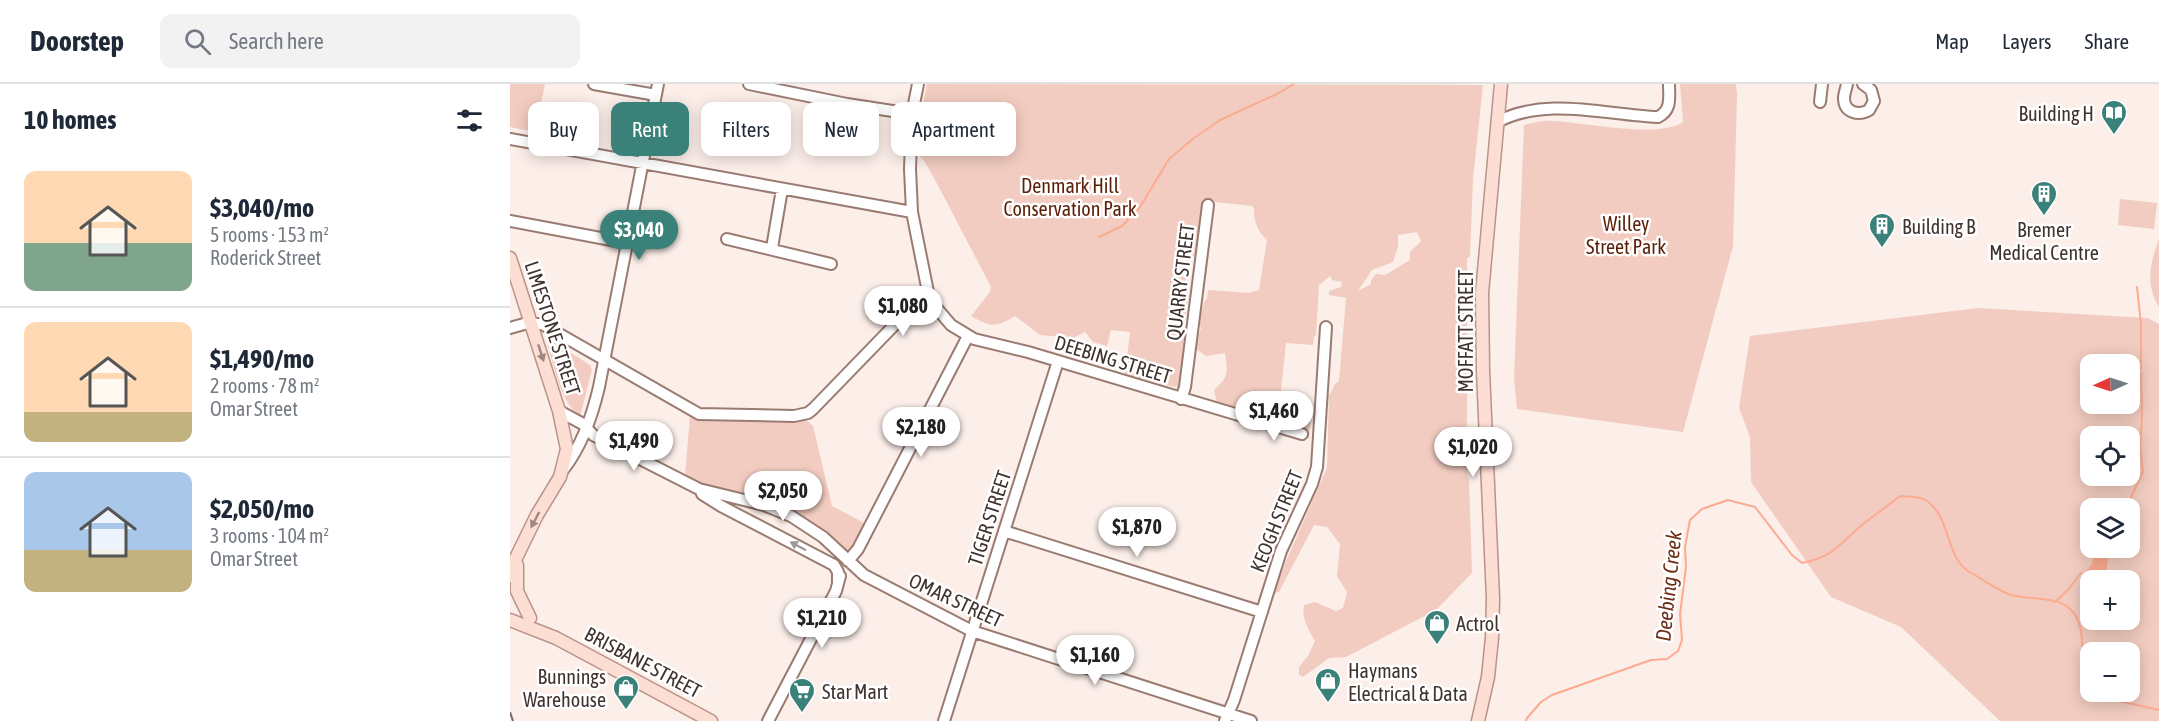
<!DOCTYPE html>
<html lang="en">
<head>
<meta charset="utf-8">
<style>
  :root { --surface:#fff; --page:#f2f2f3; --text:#1f2937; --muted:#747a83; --line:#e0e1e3; --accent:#3a8179 }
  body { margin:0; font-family:"Asap Condensed",sans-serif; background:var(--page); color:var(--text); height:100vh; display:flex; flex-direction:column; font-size:22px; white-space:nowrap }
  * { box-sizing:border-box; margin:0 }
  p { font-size:20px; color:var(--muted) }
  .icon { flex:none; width:33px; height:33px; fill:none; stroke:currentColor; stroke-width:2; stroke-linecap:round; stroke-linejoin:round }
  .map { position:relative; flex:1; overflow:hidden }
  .sheet { display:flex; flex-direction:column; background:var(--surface); width:510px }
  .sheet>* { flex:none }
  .top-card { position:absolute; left:18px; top:18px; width:570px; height:54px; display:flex; gap:12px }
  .needle { width:39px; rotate:267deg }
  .tools { position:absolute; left:1570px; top:270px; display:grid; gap:12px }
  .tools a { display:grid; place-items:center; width:60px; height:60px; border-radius:12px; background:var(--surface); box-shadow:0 3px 15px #0003; font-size:30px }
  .price { position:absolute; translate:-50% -51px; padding:0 14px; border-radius:21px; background:#fff; color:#222; font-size:20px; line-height:39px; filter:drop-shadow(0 2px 3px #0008) }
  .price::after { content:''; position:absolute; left:50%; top:36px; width:18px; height:14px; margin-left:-9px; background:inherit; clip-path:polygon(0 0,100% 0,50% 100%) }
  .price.selected { background:var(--accent); color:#fff }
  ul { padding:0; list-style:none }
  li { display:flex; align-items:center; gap:18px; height:150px; padding:0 24px }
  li+li { border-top:2px solid var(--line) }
  li span { display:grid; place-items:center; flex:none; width:168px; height:120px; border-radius:12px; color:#555 }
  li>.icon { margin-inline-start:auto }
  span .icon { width:72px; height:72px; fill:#fffc; stroke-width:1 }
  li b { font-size:26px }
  h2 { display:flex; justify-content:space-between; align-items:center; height:72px; padding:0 24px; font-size:26px }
  .pill { padding:0 21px; border-radius:12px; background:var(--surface); box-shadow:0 3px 15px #0003; font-size:21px; line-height:54px }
  .pill.selected { background:var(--accent); color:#fff }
  header { display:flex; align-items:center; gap:36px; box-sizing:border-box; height:84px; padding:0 30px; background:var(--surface); border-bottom:2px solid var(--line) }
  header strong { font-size:28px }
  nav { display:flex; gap:33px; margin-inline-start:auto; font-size:21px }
  .search { width:420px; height:54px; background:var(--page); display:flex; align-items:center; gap:15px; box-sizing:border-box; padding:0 21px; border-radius:12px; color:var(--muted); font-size:22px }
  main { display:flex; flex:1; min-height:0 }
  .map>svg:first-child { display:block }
</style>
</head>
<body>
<header>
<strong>Doorstep</strong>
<div class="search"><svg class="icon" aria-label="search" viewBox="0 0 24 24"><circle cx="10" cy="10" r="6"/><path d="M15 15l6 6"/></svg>Search here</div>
<nav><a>Map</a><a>Layers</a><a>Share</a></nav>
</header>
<main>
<section class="sheet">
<h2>10 homes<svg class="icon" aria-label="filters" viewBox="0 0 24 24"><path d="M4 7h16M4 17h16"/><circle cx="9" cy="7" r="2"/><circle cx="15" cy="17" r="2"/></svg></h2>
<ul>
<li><span style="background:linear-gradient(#ffd9b3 60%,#7fa58c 0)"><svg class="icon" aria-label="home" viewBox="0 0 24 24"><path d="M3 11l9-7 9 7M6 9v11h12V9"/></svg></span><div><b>$3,040/mo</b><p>5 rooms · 153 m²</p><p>Roderick Street</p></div></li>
<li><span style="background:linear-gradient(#ffd9b3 75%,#c2b280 0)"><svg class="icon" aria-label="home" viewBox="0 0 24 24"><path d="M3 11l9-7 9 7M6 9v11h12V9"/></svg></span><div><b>$1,490/mo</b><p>2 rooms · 78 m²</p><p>Omar Street</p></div></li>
<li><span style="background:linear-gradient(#a9c7e8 65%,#c2b280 0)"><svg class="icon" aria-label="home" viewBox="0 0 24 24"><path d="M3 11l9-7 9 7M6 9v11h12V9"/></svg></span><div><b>$2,050/mo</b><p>3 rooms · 104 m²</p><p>Omar Street</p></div></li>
</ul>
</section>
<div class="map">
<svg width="1649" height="637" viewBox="0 0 1649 637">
  <rect width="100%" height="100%" fill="#fceee9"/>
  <path fill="#f2ccc0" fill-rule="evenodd" d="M0,0H35L25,48L0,43Z
    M417,0L973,1L963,95L960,173L957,174V390L959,396L962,489L926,526L836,573L819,574L793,593L789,591V583L798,572L805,557C799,547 791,533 794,521L805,518L826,527L833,524L837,508L827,492L830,460L817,443L804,441L769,508L765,509V502L817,384L819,312L825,300L829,297L836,214L819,211V207L831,203L832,198L822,196L820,192L809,201L806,251L804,252L803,261L776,259L769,325L790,339L795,330H801L799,355L794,353L792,347L707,319L704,306C719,292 718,289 715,269L696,272L686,265V255L691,245L688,238L695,216L697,215L698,206L739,209L749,206L757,156C748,148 743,136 744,124L742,122L696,117L693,122C691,138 693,168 679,178L676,195L678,215L674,246L676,264L668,303L625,297L615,291L620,248L601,246L597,262L583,258L575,248L563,254L530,251L505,232C485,244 481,243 461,232L480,208L481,203L431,107L415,78L409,72L412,26ZM907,148L911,157L900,168V176L875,191L866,190L861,196V200L848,207L862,186L883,178L888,163V151Z
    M1170,0H1226L1227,11L1223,162L1173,348L1007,325L1004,295L1014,41C1023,39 1033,36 1042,37C1072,38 1150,55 1173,38Z
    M1610,115L1647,119L1644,145L1608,141Z
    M1649,155V223C1635,200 1640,179 1649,155Z
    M1468,224L1637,234L1649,240V637H1490L1391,543L1321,513L1241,398L1240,353L1229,324L1240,252ZM1581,280H1620V320H1581ZM1581,352H1620V392H1581ZM1581,424H1620V464H1581ZM1581,496H1620V536H1581ZM1581,568H1620V608H1581Z
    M39,255L80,281L82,286L70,333C49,315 45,283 36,257Z
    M180,332L193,336L295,335L303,342L322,422L356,440L343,464L339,466L332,465L307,441L276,423L251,414L201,404L175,392Z"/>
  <path fill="#fcab90" d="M1585,464H1596L1599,469L1596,489L1587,496L1576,488L1582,480Z"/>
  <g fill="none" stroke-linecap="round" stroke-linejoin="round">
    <path stroke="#fcab90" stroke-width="2" d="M589,153L612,142L630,123L659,75L684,54L710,36L769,9L784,0
      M1627,203L1631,240V285
      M1616,424L1633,388L1630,364L1632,333L1631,289
      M1545,518L1558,506L1571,489
      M1587,608L1591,613L1649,626
      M1016,637L1017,634L1031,618L1042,611L1141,576L1157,575L1168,567L1172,556L1170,530L1176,483L1175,463L1180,436L1192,425L1218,416L1245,423L1282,471L1292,479C1324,473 1329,460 1352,441C1364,431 1378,422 1390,412C1398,413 1411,412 1417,417C1441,434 1435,471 1458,487C1470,494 1485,504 1498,510C1517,517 1549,510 1563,528C1578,546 1567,576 1581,598"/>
    <defs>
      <path id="minor" d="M84,0L146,11
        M239,0L337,20L402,30
        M408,0L402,30L400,85L402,128L418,208L424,221L441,241L464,255L518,268L792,350
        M1337,0C1336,5 1334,10 1334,14C1334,29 1349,32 1359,26L1364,17L1361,6L1353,0
        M1310,18L1312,0
        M987,38C1037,12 1095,31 1148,33C1162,26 1159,14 1159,0
        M0,55L402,128
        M0,137L117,159
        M217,155L321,180
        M262,164L272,105
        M21,240H32L189,330L284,332L298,329L303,325L399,226L419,212
        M0,244L21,238
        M671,315L675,303L698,121
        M49,327L73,340L83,351L189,405L254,421L281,432L313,453L354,491L462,547L741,637
        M53,386C72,362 82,333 89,303L148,0
        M192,410L211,422L324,481L328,488V498
        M494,447L752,528
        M338,477L348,465L458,252
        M258,637L326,507L330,492
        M434,637L548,277
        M715,637L724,616L771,467L802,400L807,383L816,243"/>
      <path id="major" d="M0,174L49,327L57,365L50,393L27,431L5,476L0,492
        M7,481V507L20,534
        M0,536L46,554L201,637
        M968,637L978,593L982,554L983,514L973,287L972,209L991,0"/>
    </defs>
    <use href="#minor" stroke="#9a7b71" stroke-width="14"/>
    <use href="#major" stroke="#b99488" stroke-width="15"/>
    <use href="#minor" stroke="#fff" stroke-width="10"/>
    <use href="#major" stroke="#fcded4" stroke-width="12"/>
    <path stroke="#756763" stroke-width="2" stroke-dasharray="10 10" stroke-linecap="butt" d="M0,628L3,637"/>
  </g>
  <defs><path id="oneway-solid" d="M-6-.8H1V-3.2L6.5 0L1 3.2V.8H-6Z" transform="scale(1.5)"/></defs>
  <g fill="#9e8881">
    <use href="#oneway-solid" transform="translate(31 269) rotate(72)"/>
    <use href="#oneway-solid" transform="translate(25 436) rotate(118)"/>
  </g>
  <use fill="#a09896" href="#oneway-solid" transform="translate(288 462) rotate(-152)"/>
  <defs>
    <symbol id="library-pin" viewBox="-11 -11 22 30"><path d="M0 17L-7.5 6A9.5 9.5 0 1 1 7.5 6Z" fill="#3a8179" stroke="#fff"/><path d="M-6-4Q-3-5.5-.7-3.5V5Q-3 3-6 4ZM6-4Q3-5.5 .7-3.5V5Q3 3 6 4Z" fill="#fff"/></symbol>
    <symbol id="building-pin" viewBox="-11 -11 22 30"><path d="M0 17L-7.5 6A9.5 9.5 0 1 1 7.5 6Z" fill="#3a8179" stroke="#fff"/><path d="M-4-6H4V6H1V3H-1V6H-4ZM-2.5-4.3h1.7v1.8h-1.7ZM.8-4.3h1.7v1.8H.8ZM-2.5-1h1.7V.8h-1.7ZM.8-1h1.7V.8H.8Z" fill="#fff"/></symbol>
    <symbol id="shop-pin" viewBox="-11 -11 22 30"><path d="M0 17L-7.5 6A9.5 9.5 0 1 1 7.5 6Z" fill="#3a8179" stroke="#fff"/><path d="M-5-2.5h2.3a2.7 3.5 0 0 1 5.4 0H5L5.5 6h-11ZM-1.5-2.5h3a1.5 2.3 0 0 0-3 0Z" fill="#fff"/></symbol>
    <symbol id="supermarket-pin" viewBox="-11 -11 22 30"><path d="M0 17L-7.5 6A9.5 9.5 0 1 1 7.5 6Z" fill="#3a8179" stroke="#fff"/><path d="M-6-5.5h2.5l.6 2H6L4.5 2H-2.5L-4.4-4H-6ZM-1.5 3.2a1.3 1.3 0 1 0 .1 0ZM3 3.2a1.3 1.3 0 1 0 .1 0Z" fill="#fff"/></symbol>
  </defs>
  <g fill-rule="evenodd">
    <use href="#library-pin" x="1589" y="14" width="30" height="40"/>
    <use href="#building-pin" x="1519" y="95" width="30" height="40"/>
    <use href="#building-pin" x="1357" y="127" width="30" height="40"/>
    <use href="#shop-pin" x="912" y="524" width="30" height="40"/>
    <use href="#shop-pin" x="803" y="582" width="30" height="40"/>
    <use href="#shop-pin" x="101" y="589" width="30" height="40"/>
    <use href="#supermarket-pin" x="277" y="592" width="30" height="40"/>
  </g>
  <g text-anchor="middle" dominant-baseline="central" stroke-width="5" stroke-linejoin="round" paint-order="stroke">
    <g font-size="20" fill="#40322e" stroke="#fff" text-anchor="start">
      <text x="1584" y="29" text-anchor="end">Building H</text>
      <text x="1392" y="142">Building B</text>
      <text x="1534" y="145" text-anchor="middle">Bremer<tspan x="1534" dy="23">Medical Centre</tspan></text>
      <text x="946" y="539">Actrol</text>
      <text x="838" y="586">Haymans<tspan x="838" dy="23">Electrical &amp; Data</tspan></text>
      <text x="96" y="592" text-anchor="end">Bunnings<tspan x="96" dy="23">Warehouse</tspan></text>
      <text x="312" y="607">Star Mart</text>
    </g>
    <g font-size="20" fill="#5b1e07" stroke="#fff">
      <text x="560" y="101">Denmark Hill<tspan x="560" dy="23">Conservation Park</tspan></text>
      <text x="1116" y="139">Willey<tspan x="1116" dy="23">Street Park</tspan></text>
    </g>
    <g font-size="20" fill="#40322e" stroke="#fff">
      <text transform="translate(670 198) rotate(-83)">QUARRY STREET</text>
      <text transform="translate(43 244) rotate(72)">LIMESTONE STREET</text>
      <text transform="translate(955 247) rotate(-90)">MOFFATT STREET</text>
      <text transform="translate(603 275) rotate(17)">DEEBING STREET</text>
      <text transform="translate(479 434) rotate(-72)">TIGER STREET</text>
      <text transform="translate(766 437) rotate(-68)">KEOGH STREET</text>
      <text transform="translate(446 516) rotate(25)">OMAR STREET</text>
      <text transform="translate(133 578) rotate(28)">BRISBANE STREET</text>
    </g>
    <g font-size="21" font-style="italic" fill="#6d2f19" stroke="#fff">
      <text transform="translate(1158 502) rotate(-84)">Deebing Creek</text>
    </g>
  </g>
</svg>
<div class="tools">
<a><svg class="needle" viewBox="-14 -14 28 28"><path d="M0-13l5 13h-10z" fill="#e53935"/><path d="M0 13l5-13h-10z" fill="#747a83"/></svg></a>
<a><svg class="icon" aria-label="locate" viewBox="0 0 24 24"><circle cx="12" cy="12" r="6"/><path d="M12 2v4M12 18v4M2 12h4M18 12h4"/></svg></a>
<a><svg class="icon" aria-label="layers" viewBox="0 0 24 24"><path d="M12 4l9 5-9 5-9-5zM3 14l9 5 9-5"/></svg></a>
<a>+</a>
<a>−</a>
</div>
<b class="price selected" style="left:129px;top:177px">$3,040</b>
<b class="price" style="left:393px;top:253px">$1,080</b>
<b class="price" style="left:764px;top:358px">$1,460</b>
<b class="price" style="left:411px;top:374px">$2,180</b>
<b class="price" style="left:124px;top:388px">$1,490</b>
<b class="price" style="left:963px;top:394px">$1,020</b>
<b class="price" style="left:273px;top:438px">$2,050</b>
<b class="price" style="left:627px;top:474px">$1,870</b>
<b class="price" style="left:312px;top:565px">$1,210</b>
<b class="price" style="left:585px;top:602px">$1,160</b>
<div class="top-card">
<a class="pill">Buy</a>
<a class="pill selected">Rent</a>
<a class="pill">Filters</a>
<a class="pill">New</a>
<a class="pill">Apartment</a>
</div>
</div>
</main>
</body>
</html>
